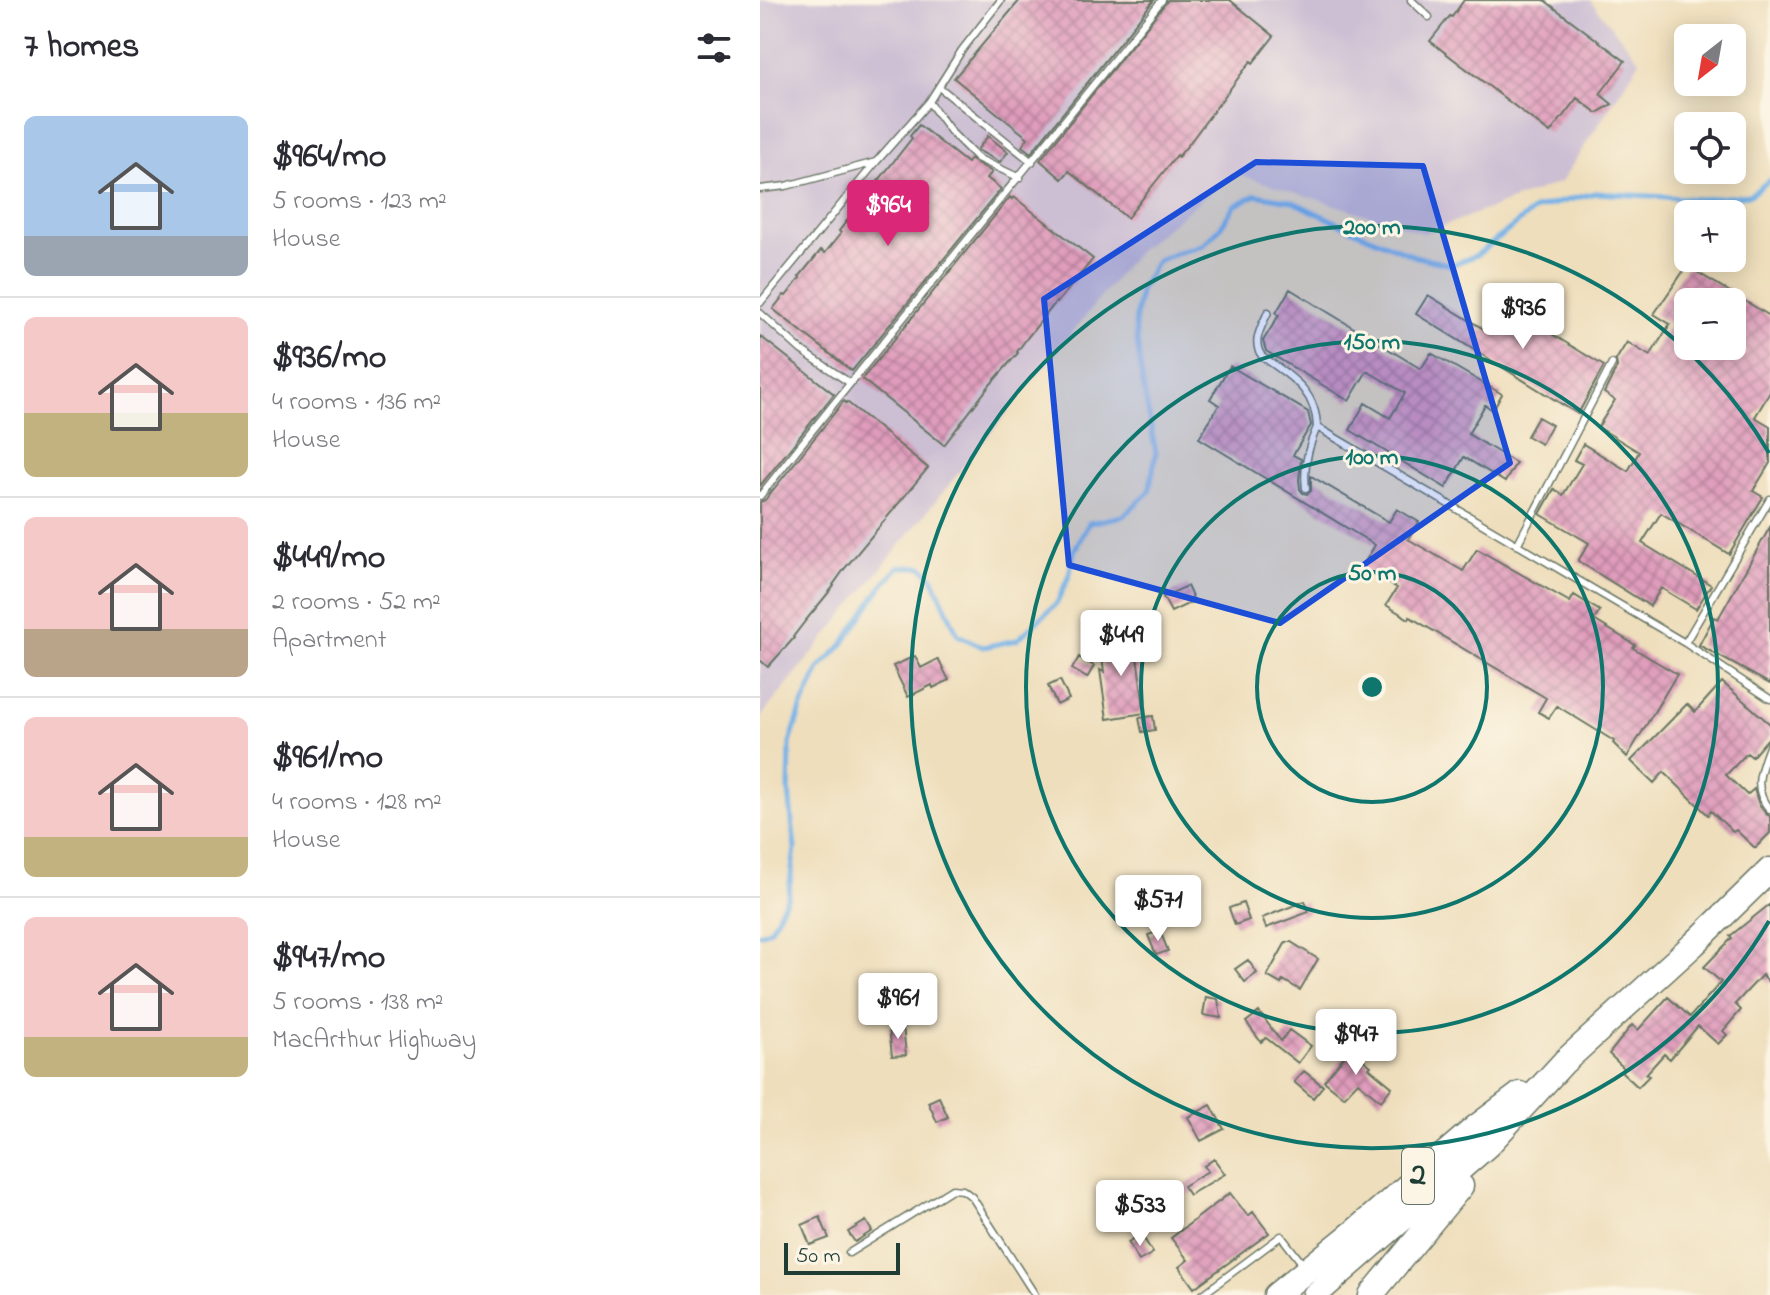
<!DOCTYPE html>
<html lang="en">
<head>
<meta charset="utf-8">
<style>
  :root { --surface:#fff; --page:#f2f2f3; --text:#2b2b33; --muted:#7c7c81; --line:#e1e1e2; --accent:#db2777 }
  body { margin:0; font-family:"Indie Flower",sans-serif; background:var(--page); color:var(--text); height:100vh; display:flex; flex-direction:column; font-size:30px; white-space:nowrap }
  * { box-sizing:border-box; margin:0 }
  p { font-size:26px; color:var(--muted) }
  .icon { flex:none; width:44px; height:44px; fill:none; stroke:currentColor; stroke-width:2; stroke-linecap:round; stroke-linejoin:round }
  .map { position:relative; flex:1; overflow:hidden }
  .panel { display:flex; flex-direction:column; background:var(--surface); width:760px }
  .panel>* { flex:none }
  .needle { width:52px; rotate:211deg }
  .fabs { position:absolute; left:914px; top:24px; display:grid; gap:16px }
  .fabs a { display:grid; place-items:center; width:72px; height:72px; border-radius:12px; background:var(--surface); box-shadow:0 4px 20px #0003; font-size:40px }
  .scale { position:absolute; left:24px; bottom:20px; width:116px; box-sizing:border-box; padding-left:8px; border:4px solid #1f3d34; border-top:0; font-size:22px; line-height:28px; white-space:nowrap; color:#1f3d34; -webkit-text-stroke:6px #fcf5e5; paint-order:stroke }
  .price { position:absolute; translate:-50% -68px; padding:0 18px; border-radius:8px; background:#fff; color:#222; font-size:26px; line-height:52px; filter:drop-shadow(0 2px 4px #0008) }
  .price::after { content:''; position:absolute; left:50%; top:48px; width:24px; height:18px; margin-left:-12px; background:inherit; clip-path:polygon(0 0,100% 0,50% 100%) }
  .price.current { background:var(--accent); color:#fff }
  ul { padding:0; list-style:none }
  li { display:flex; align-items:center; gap:24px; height:200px; padding:0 24px }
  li+li { border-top:2px solid var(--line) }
  li span { display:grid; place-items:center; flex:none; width:224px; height:160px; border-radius:12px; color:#555 }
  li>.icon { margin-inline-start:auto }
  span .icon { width:96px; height:96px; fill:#fffc; stroke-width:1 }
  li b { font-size:34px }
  h2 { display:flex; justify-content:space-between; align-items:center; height:96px; padding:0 24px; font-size:34px }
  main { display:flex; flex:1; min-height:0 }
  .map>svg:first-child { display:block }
</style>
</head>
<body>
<main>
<section class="panel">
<h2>7 homes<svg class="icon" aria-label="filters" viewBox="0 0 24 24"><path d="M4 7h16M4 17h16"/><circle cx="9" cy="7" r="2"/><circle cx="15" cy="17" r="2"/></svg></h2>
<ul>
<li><span style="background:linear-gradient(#a9c7e8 75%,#9aa5b1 0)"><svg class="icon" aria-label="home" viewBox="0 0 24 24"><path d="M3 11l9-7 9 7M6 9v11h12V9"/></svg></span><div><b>$964/mo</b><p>5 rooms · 123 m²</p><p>House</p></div></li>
<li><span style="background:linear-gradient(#f6c9c9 60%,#c2b280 0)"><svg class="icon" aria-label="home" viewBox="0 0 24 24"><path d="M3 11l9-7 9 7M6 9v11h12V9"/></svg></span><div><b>$936/mo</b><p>4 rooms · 136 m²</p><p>House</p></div></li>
<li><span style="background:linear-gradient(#f6c9c9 70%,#b9a48a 0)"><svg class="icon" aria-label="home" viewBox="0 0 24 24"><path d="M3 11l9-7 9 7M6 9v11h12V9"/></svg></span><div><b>$449/mo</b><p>2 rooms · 52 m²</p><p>Apartment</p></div></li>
<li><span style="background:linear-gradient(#f6c9c9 75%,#c2b280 0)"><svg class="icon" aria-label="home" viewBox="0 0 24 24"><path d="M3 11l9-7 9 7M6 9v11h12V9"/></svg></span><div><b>$961/mo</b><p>4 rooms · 128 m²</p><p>House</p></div></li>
<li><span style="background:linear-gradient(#f6c9c9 75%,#c2b280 0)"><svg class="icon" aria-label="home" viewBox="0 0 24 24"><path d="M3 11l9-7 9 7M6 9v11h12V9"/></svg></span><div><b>$947/mo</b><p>5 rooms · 138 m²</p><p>MacArthur Highway</p></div></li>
</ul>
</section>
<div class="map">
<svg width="1010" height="1295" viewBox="0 0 1010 1295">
  <defs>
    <pattern id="building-cross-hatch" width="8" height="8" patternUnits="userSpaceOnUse" patternTransform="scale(2)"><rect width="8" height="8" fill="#e09cbc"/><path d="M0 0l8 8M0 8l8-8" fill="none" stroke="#b5809a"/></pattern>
  </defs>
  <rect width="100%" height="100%" fill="#fcf5e5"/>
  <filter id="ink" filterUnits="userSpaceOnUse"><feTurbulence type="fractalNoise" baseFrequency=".0125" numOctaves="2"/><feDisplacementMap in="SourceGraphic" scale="16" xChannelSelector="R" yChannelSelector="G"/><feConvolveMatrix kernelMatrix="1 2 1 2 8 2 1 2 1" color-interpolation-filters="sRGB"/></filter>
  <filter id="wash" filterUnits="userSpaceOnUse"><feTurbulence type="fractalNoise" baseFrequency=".006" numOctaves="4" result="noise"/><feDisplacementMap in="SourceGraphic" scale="32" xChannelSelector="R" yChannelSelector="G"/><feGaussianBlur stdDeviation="1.8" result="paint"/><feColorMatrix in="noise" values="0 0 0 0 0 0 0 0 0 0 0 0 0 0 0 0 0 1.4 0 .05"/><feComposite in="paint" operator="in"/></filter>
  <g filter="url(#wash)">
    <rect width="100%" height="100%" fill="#eedebc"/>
    <path fill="#ccbed3" d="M0,0H830L880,61L801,182L664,233L474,173L378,251L0,718Z"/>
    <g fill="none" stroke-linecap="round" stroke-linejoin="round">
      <path stroke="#74b2e7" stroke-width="5" d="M0,934L11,929L28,896L35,849L29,791L30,743L41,709L59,669L83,644L119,590L139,567H162L172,577L198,635L223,647L257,640L297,603L309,576L314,551L329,523L363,516L389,492L396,453L382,380L375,324L380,290L397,261L419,252L442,246L460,228L474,206L496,195L531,201L593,230L654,256L691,265L717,255L775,209L835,193L942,199L990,195L1010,180"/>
    </g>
    <g id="blocks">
      <path fill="url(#building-cross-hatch)" fill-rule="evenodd" d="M260,0H394L271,153L262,146L268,138L194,78Z
        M408,0H470L514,36L493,63L491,61L428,145L418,157L417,155L367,218L309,171L302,179L280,160Z
        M704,0H784L865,61L840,94L852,104L837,113L817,98L790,133L670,41L690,16L692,17Z
        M159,125L207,163L210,159L232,172L227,178L241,189L92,371L13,309L24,295L26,296L40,278L39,277L61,250L65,253L81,233L79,231L152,138L150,136Z
        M228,136L248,152L240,162L217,150Z
        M250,197L252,199L254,197L333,259L297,303L296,302L267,338L257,352L258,353L230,385L184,445L102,379Z
        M927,266L1010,316V392L995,417L1010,426V463L993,491L1003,497L969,554L901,513L882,543L951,585L936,609L901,588L890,606L818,561L829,543L780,514L794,489L803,495L822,464L814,460L823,444L868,471L879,452L838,427L855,400L844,393L857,367L856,360L867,342L890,356L910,324L894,314ZM928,302H972V346H928Z
        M530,289L661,369L671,353L742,394L733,410L725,405L708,434L756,463L745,482L704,457L686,488L590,430L605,403L630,418L645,393L607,371L589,401L506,351L503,341L519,315L516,313Z
        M668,295L727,331L745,301L766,313L764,317L844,366L818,414L656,314Z
        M0,336L74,394L0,486Z
        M470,366L548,412L551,425L533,455L541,459L539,480L540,489L543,493L547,494L551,491V476L629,522L637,509L659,522L648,539L703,571L717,549L810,602L814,595L840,611L834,620L875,645L873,648L917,674L867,757L853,743L854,741L797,706L789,718L778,712L786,698L650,617L649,619L626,605L637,588L602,567L615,545L439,438L459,405L450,399Z
        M84,401L86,403L87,402L168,468L85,568L73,585L74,586L46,620L33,637L34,638L8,667L0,660V502L5,500Z
        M778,417L792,425L781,444L767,436Z
        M1010,527V684L939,645L954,617L958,619Z
        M427,586L434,601L411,612L403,597Z
        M374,636L385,713L347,719L340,670L344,672L340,641Z
        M155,656L161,668L178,659L189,680L173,688L172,685L148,697L133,666Z
        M319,657L334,666L327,678L312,669Z
        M300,680L309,699L297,705L288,686Z
        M962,682L1010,724V736L992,757L987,753L966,775L987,795L994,789L999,805L1006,814L1010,816V833L995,848L976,830L973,832L951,811L948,815L904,772L894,783L871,761L927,704L935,712Z
        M393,716L395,730L382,732L379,718Z
        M545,901L549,912L506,928L502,918Z
        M483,903L489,920L475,925L469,908Z
        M1010,904V984L1002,975L975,1004L981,1010L963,1031L967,1035L958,1044L938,1026L910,1059L904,1054L886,1074L889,1076L878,1087L862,1072L865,1069L849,1054L872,1025L878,1030L908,997L930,1017L961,982L944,967L972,938L970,936Z
        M400,931L408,951L396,955L388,935Z
        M526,942H531L558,959L540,990L523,980L521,984L507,976Z
        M488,960L497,973L485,982L475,969Z
        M446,997L458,999L461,1018L443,1015Z
        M499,1012L521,1041L529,1030L551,1046L538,1063L506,1038L501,1042L486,1022Z
        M143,1025L146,1055L132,1056L129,1027Z
        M590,1049L611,1066L609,1068L632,1087L621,1101L598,1082L584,1097L564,1081Z
        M544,1071L563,1086L553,1098L534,1082Z
        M179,1097L188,1117L177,1122L168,1102Z
        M451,1105L464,1129L441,1141L428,1117Z
        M454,1159L465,1174L429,1195L423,1186L448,1171L444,1166Z
        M470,1193L488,1216L493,1212L509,1233L434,1288L419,1267L428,1260L411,1238Z
        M60,1217L69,1238L50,1245L42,1225Z
        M106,1221L112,1231L95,1242L88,1232Z
        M381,1234L393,1253L379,1261L368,1242Z"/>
    </g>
  </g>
  <g filter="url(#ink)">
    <use href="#blocks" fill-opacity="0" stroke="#677564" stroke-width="2"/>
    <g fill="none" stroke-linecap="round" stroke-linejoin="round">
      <defs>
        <path id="lane" d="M651,0L669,17
          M179,87L272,162
          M169,102L192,133L217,158L260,178
          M0,189L26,186L116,162L169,102L202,50L241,0
          M0,303L116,162
          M508,312C502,326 491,342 502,356C529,376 556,389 557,427L925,643L1010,499
          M0,313L41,350L90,383
          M546,488C543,467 548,447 557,427
          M0,496C132,329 269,166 402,0
          M757,545L852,364
          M925,643L1010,699
          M1010,744C1001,769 991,788 1010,810
          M89,1253L192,1189L203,1190L212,1197L275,1295
          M442,1295L521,1236L545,1267"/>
        <path id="highway" d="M516,1295L594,1232L716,1127L760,1094
          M555,1295L729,1144L804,1062L934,944L1010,870
          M611,1295L701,1186"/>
      </defs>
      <use href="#lane" stroke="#677564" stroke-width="9"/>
      <use href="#highway" stroke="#677564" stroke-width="27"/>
      <use href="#lane" stroke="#fff" stroke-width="6"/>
      <use href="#highway" stroke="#fff" stroke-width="24"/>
    </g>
  </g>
  <path fill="#1d4ed8" fill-opacity="0.2" stroke="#1d4ed8" stroke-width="6" stroke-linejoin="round" d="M496,162L663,166L750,463L520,623L309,565L284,299Z"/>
  <g fill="none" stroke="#0f766e" stroke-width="4">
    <circle cx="612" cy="687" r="115"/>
    <circle cx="612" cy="687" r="231"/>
    <circle cx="612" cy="687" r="346"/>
    <path d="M1009 921A461 461 0 1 1 1009 453"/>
  </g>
  <g text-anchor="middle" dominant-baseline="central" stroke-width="6" stroke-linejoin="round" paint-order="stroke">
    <rect fill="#fcf5e5" stroke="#617469" stroke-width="2" x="642" y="1148" width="32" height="56" rx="6"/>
    <g font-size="32" font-weight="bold" fill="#1f3d34">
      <text x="658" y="1176">2</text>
    </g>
  </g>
  <circle cx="612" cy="687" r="12" fill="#0f766e" stroke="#fcf5e5" stroke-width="4"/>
  <g font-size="24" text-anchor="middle" font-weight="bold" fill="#0f766e" stroke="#fcf5e5" stroke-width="6" stroke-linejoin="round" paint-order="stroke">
    <text x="612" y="234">200 m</text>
    <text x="612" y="349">150 m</text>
    <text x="612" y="464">100 m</text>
    <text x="612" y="580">50 m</text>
  </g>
</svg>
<div class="fabs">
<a><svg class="needle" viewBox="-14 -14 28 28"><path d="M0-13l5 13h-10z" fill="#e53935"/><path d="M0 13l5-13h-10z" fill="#7c7c81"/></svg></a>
<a><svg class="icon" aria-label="locate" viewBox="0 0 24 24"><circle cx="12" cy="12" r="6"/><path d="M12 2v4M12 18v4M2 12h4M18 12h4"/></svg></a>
<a>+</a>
<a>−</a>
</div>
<div class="scale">50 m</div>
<b class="price current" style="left:128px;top:248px">$964</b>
<b class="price" style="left:763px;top:351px">$936</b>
<b class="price" style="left:361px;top:678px">$449</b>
<b class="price" style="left:398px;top:943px">$571</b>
<b class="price" style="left:138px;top:1041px">$961</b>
<b class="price" style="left:596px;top:1077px">$947</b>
<b class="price" style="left:380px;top:1248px">$533</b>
</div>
</main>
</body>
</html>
